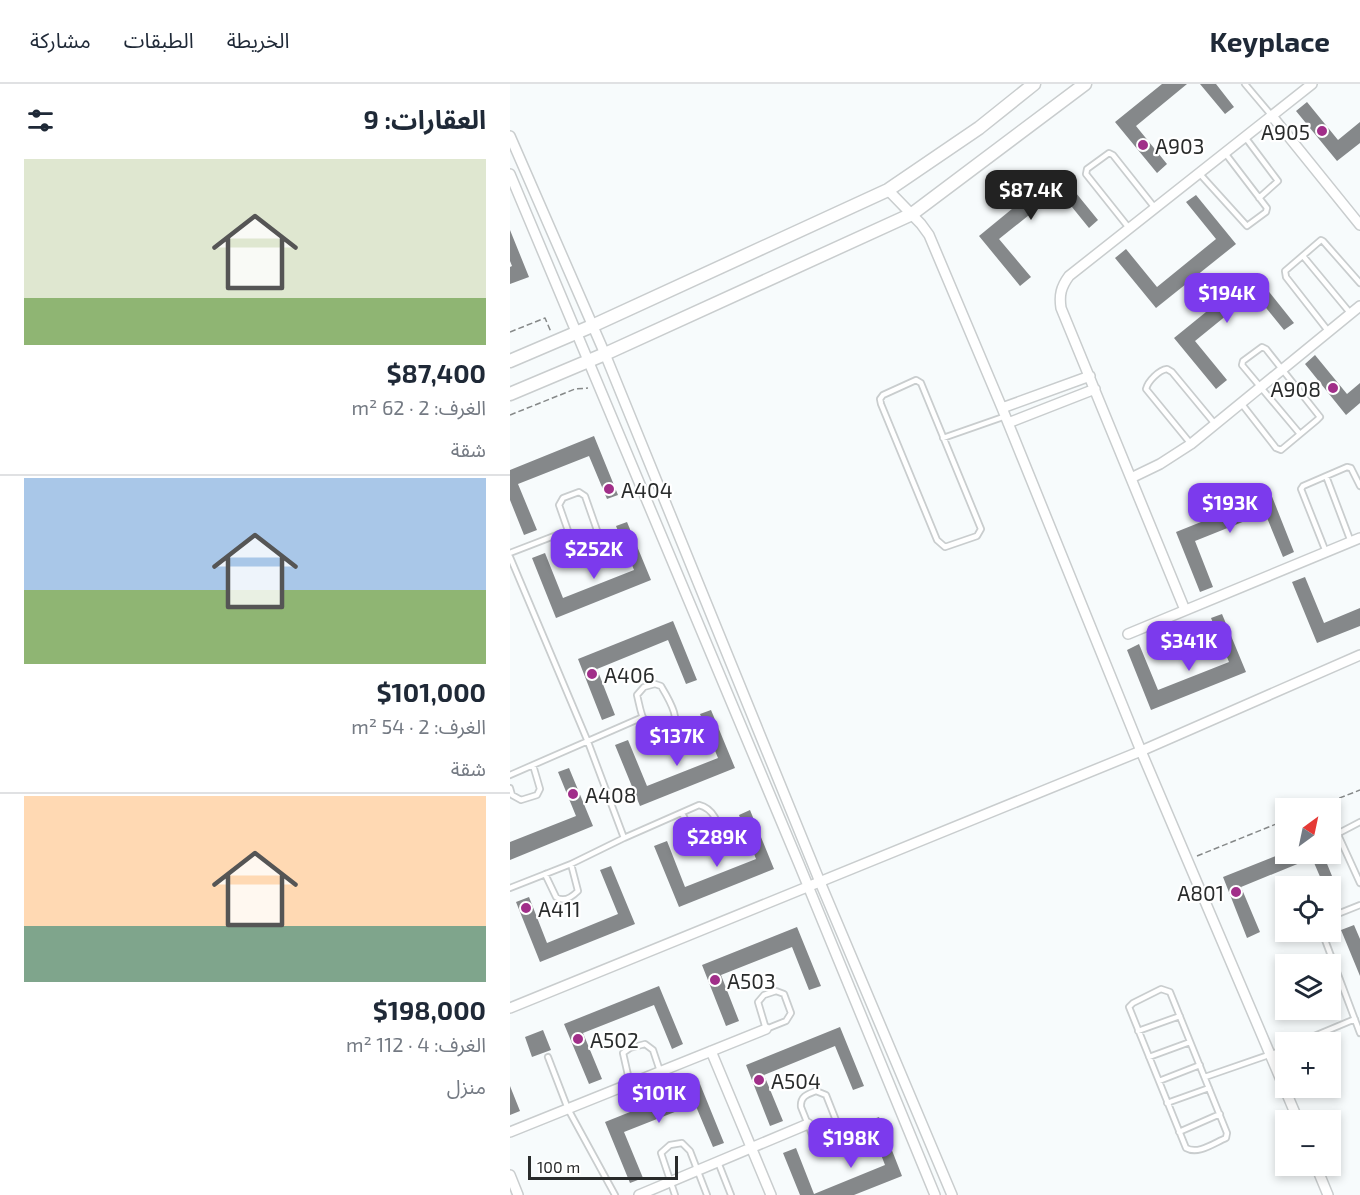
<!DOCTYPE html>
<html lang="ar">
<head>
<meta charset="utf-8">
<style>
  :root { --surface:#fff; --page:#f2f2f3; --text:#1f2937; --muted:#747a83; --line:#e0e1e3; --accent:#7c3aed }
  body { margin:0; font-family:"Exo 2","Noto Sans Arabic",sans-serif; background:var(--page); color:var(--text); direction:rtl; height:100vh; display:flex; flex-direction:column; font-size:22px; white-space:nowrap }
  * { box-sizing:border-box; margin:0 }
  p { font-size:20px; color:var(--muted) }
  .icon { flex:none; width:33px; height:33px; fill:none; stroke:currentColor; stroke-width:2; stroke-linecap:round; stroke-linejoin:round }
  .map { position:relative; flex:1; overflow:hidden; direction:ltr }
  .panel { display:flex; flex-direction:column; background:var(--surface); width:510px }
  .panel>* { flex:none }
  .needle { width:39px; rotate:33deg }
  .tools { position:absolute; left:765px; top:714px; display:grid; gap:12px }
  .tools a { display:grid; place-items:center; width:66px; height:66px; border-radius:0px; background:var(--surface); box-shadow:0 3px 9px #0003; font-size:30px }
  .scale { position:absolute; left:18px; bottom:15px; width:150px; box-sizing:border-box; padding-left:6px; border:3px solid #292b2b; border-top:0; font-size:16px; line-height:21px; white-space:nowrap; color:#292b2b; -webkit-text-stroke:4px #fff; paint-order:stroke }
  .price { position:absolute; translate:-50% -51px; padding:0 14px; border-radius:12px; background:var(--accent); color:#fff; font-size:20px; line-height:39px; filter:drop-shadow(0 2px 3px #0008) }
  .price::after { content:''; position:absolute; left:50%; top:36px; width:18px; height:14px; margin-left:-9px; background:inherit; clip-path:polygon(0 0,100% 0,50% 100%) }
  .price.on { background:#222; color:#fff }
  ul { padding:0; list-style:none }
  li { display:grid; align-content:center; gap:12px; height:318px; padding:0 24px }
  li+li { border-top:2px solid var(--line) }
  li span { display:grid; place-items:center; height:186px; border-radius:0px; color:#555 }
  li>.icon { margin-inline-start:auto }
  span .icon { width:108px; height:108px; fill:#fffc; stroke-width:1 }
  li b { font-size:26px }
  h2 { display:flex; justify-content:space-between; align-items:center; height:72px; padding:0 24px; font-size:26px }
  header { display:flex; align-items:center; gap:36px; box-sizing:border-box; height:84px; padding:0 30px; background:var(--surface); border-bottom:2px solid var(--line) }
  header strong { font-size:28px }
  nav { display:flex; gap:33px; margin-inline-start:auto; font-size:21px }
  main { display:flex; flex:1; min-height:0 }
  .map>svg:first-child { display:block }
</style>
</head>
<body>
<header>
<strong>Keyplace</strong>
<nav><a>الخريطة</a><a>الطبقات</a><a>مشاركة</a></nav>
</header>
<main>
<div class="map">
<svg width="850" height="1111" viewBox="0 0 850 1111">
  <rect width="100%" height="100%" fill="#f7fbfc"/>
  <path fill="#85888a" d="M652,0H677L626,42L657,80L647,89L605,38Z
    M690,0H706L724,23L715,30Z
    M797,18L828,56L850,38V59L827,77L786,27Z
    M548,87L588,136L579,144L549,107L489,155L521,193L510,202L469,152Z
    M686,111L726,160L646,224L605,174L616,165L647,203L706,155L676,118Z
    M0,146L19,193L0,200V183L2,182L0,177Z
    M744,189L784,239L774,246L744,209L685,257L717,296L706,305L664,254Z
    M805,271L837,310L850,299V319L836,331L795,280Z
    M84,352L108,411L97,415L79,372L8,400L27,446L14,451L0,416V386Z
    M761,410L784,468L773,473L755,429L685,457L703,503L690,508L666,448Z
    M117,438L141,496L46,534L22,474L35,469L53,514L124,486L106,442Z
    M795,493L814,539L850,524V542L807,559L782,498Z
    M712,530L736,588L641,626L617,566L629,560L648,606L719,578L701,534Z
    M163,537L187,596L176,600L158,556L87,585L105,631L92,636L68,575Z
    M201,626L225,684L130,722L105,661L118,656L137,702L208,674L190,630Z
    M59,684L83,742L0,776V758L66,732L48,688Z
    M240,726L264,785L169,823L144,762L157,757L175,803L246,775L229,731Z
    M776,768V770H813L831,814L820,818V802H814L802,774L731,803L750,848L737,854L713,793Z
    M101,782L125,840L30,878L6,818L19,813L37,859L108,830L90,786Z
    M844,841L850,855V892L831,846Z
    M287,843L311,902L299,906L282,863L211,891L229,937L216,942L192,881Z
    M149,902L173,960L162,965L144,921L73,949L92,995L79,1000L54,940Z
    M330,943L354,1002L343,1006L325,962L254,991L273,1037L260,1042L236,981Z
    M33,946L41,966L22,973L15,953Z
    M190,1000L214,1059L203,1063L185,1020L114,1048L133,1094L120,1099L95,1038Z
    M0,1002L10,1027L0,1031Z
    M369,1033L392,1092L344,1111H290L273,1069L286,1064L304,1110L375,1081L358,1037Z"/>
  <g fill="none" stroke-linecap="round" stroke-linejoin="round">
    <defs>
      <path id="service" d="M735,0L762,32
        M735,53L768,97L749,114
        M689,89L737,142L756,128L757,124L715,69
        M619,144L576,90L577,85L599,69L603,71L645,124
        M793,172L841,230
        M819,248L776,193L775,187L811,156L813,157L850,199
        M406,296L411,299L471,445L467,452L435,463L427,456L371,320L370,315L373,311Z
        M731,319L766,364L771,366L807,336L810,333L756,265L752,263L733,277L732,281L790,350
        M433,354L496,332
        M681,360L636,305C638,297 649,286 657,285L662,288L705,340
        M816,392L841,458
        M69,408L75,412L89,452L88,459L72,469L67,466L63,461L49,421L53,414Z
        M816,468L791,405L793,402L837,383L841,384L850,402
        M0,469L57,447
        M0,473L78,658L114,754
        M145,600L151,602C160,617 173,638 160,653L152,655C132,643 132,632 127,611L134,603Z
        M0,691L133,633
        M0,704L2,711L11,716L27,711L30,705L23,681
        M850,738L829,749V753L850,799
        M35,790L46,813C54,819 62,813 68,807L61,780
        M0,804L61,780L114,754L189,721C201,724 214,740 204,752C201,755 195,757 191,759L185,755L172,729
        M820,833L850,821
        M812,848L850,949
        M651,905L660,908L717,1049L716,1054C704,1059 688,1071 676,1064L619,923L623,919Z
        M266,907L274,910L281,929L276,937L256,945L248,918L254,911Z
        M628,947L670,932
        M790,958L845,935
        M38,973L58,1025L105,1111
        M639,973L680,958
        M695,993L776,965
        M649,997L690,981
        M120,1000L113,969L120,964L135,960L143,966L150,987
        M306,1007L316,1011L331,1049L328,1057C320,1061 312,1066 305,1058L291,1023C290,1012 298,1010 306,1007Z
        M657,1019L699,1004
        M669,1048L710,1030
        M208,1078L221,1111
        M165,1111L151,1069L160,1061L172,1059L180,1067L197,1111"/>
      <path id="minor" d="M762,32L850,141
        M0,52L95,270L310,798L442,1111
        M0,90L289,780L425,1111
        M378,106L411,140L419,151L492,324L631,667L788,1036
        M492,324L580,292
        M498,339L585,305
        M621,394L650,380L681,360L850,222
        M675,526L551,224C549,211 551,203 559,192L802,0
        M618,550L850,454
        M0,924L631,667L850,571
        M201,967L261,1111
        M0,1048L256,945
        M806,1082L818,1111
        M0,1091L8,1111
        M129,1111L298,1040"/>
      <path id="tertiary" d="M0,277L82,242L378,106L469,44L524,0
        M0,310L95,270L402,130L575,0"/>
    </defs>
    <use href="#service" stroke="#c9cdce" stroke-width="8"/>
    <use href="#minor" stroke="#c9cdce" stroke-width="12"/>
    <use href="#tertiary" stroke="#c9cdce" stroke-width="15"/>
    <path stroke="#868989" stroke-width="1.5" stroke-dasharray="6 3" stroke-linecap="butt" d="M0,248L35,234L41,248
      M0,331L65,305L78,304
      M804,724L850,706
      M687,772L776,736"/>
    <use href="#service" stroke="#fff" stroke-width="4.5"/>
    <use href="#minor" stroke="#fff" stroke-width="9"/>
    <use href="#tertiary" stroke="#fff" stroke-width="12"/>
  </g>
  <g fill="#a12e89" stroke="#fff" stroke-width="2">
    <circle cx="812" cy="47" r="6"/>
    <circle cx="633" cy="61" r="6"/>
    <circle cx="823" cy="304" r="6"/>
    <circle cx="99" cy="405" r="6"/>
    <circle cx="82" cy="590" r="6"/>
    <circle cx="63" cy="710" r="6"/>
    <circle cx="726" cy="808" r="6"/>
    <circle cx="16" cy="824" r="6"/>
    <circle cx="205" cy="896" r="6"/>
    <circle cx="68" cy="955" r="6"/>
    <circle cx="249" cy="996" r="6"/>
  </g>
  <g text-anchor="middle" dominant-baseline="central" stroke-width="4.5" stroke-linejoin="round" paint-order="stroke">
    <g font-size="21" fill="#292b2b" stroke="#fff" text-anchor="start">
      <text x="800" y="47" text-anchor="end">A905</text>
      <text x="645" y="61">A903</text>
      <text x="811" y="304" text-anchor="end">A908</text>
      <text x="111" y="405">A404</text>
      <text x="94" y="590">A406</text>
      <text x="75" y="710">A408</text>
      <text x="714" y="808" text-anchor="end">A801</text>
      <text x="28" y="824">A411</text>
      <text x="217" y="896">A503</text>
      <text x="80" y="955">A502</text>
      <text x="261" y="996">A504</text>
    </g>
  </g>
</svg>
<div class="tools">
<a><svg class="needle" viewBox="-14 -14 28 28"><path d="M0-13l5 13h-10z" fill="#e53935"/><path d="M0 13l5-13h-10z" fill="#747a83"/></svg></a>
<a><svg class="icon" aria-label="locate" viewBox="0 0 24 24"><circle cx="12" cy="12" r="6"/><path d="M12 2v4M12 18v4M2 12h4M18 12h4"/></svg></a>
<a><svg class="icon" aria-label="layers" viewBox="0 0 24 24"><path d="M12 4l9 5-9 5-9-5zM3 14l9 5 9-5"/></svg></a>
<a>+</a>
<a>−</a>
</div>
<div class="scale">100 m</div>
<b class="price on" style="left:521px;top:137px">$87.4K</b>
<b class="price" style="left:717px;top:240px">$194K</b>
<b class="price" style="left:720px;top:450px">$193K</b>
<b class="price" style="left:84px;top:496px">$252K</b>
<b class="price" style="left:679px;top:588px">$341K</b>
<b class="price" style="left:167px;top:683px">$137K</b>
<b class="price" style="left:207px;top:784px">$289K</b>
<b class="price" style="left:149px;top:1040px">$101K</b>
<b class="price" style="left:341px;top:1085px">$198K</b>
</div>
<section class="panel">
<h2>العقارات: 9<svg class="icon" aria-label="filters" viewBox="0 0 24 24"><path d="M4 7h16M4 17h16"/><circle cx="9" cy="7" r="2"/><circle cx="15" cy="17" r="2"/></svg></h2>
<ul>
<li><span style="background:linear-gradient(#dfe7d0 75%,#8fb573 0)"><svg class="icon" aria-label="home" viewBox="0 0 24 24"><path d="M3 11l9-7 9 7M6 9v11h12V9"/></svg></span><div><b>$87,400</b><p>الغرف: 2 · 62 m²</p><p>شقة</p></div></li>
<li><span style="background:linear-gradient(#a9c7e8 60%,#8fb573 0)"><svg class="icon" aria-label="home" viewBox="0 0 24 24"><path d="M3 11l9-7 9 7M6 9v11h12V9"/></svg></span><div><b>$101,000</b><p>الغرف: 2 · 54 m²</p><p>شقة</p></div></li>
<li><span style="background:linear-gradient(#ffd9b3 70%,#7fa58c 0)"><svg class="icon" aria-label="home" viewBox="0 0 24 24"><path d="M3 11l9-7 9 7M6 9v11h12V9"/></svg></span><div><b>$198,000</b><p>الغرف: 4 · 112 m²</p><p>منزل</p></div></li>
</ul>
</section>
</main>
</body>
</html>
